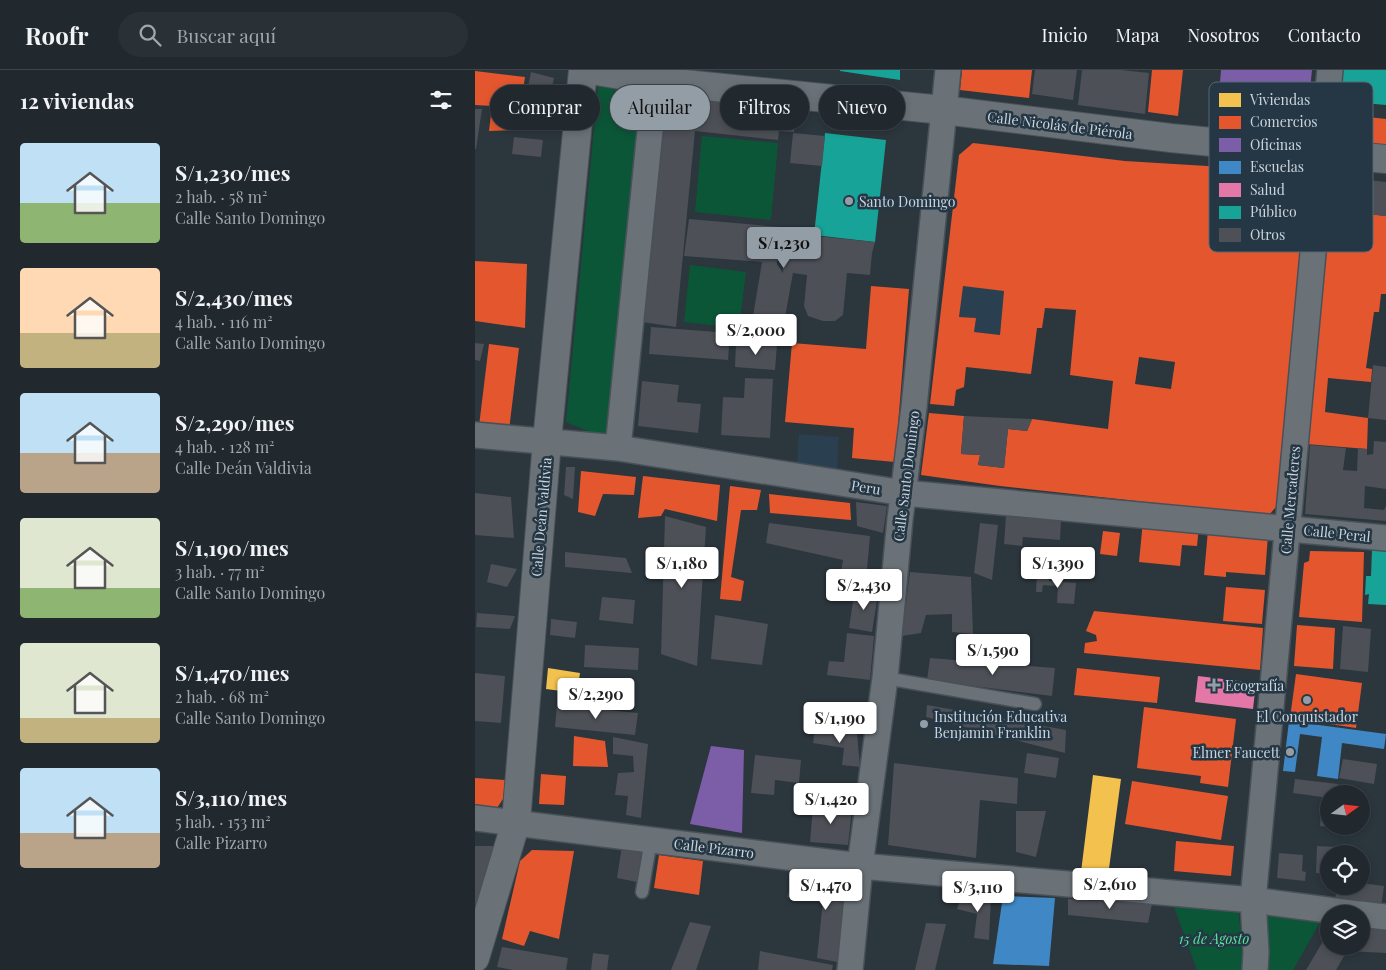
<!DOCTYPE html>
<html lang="es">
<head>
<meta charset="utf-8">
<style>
  :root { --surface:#21282e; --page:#293036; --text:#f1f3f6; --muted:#a2a6aa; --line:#3e444a; --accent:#939da5 }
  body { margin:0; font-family:"Playfair Display",serif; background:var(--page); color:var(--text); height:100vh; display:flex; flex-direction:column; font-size:19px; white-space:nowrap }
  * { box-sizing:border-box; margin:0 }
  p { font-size:16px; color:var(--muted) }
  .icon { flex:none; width:28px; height:28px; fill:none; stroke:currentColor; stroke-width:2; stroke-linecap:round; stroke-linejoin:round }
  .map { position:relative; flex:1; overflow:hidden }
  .panel { display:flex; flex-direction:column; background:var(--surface); width:475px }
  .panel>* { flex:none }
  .hud { position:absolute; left:15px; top:15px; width:475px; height:45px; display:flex; gap:10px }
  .needle { width:32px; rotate:75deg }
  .fabs { position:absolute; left:845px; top:715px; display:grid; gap:10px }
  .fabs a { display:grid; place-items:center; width:50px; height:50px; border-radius:50%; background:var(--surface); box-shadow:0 2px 8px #0003,0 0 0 1px var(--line); font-size:25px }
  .price { position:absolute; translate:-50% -42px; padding:0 11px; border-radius:5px; background:#fff; color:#222; font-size:16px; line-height:32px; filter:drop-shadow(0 1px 2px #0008) }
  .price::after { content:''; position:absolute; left:50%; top:30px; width:15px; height:11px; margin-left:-8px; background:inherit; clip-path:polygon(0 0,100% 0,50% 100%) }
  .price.selected { background:var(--accent); color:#111 }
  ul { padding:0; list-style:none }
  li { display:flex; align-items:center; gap:15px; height:125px; padding:0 20px }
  li span { display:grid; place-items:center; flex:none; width:140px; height:100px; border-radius:5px; color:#555 }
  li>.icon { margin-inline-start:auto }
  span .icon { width:60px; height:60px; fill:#fffc; stroke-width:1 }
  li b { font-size:21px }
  h2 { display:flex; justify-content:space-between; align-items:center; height:60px; padding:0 20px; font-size:21px }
  .chip { padding:0 18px; border-radius:22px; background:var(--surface); box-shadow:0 2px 8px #0003,0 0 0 1px var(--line); font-size:18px; line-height:45px }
  .chip.selected { background:var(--accent); color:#111 }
  header { display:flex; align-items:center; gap:30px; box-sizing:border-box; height:70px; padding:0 25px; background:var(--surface); border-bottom:1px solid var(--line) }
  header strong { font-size:24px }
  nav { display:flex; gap:28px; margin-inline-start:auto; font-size:18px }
  .search { width:350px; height:45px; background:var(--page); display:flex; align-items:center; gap:12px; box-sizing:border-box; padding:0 18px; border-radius:28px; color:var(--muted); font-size:19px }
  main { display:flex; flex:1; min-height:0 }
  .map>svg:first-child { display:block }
</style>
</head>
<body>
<header>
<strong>Roofr</strong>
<div class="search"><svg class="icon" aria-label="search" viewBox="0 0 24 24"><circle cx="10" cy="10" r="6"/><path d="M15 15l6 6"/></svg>Buscar aquí</div>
<nav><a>Inicio</a><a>Mapa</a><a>Nosotros</a><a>Contacto</a></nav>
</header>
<main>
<section class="panel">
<h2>12 viviendas<svg class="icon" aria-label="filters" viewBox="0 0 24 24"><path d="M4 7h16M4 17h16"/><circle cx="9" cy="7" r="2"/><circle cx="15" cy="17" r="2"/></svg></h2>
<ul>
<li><span style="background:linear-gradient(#bfe0f5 60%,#8fb573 0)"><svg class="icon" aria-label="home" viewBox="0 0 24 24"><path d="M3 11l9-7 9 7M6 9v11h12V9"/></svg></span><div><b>S/1,230/mes</b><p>2 hab. · 58 m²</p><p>Calle Santo Domingo</p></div></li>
<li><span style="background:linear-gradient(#ffd9b3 65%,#c2b280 0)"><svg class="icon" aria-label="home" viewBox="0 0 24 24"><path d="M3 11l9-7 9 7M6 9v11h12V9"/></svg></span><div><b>S/2,430/mes</b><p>4 hab. · 116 m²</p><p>Calle Santo Domingo</p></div></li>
<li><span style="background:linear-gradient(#bfe0f5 60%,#b9a48a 0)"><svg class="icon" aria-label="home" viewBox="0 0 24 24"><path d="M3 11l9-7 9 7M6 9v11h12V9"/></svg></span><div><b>S/2,290/mes</b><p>4 hab. · 128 m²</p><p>Calle Deán Valdivia</p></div></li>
<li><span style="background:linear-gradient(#dfe7d0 70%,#8fb573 0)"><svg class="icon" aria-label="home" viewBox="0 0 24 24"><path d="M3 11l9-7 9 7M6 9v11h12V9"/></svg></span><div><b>S/1,190/mes</b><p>3 hab. · 77 m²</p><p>Calle Santo Domingo</p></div></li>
<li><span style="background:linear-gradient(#dfe7d0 75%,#c2b280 0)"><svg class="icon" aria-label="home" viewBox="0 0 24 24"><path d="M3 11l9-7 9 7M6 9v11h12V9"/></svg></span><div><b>S/1,470/mes</b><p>2 hab. · 68 m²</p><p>Calle Santo Domingo</p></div></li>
<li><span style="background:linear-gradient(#bfe0f5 65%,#b9a48a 0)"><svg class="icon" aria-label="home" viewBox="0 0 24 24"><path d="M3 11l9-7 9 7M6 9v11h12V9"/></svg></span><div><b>S/3,110/mes</b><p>5 hab. · 153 m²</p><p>Calle Pizarro</p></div></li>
</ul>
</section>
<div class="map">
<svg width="911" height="900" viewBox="0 0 911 900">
  <rect width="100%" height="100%" fill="#2c363d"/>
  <path fill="#2a4050" d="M470,213L529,221L525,265L499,262L500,248L466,245Z
    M324,364L364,367L362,400L322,396Z"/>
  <path fill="#0c5638" d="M124,7L171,26L138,372L91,352Z
    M227,66L303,73L296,150L220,142Z
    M215,195L271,202L264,258L209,252Z
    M698,834L763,839L770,900H722Z
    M783,840L848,847L818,900H789Z"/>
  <path fill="#f2c14e" d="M73,598L105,603L102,623L71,619Z
    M618,705L646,709L633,806L606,802Z"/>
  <path fill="#e4572e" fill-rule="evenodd" d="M487,0H557L554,28L485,20Z
    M677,0H708L703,46L673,42Z
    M0,1L50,7L42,60L14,61L17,36L0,35Z
    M874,45L911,49V75L872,71Z
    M498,73L650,91L732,96L793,102L794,95L833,97L822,240L801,437L792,447L698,435L525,416L446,405L454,343L489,346L486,384L505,385L503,395L529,398L533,359L552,361L557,349L633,359L638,311L595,305L601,240L570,238L567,258H562L556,304L491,297L489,317L481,320L479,336L455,334L484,85ZM488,216L529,221L525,265L499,262L501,248L484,247ZM664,287L700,292L696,319L660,314Z
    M855,140L911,146V224H906L904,242H899L891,298L897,299L896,312L853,308L850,342L893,348L892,379L831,374Z
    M0,191L52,194L50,258L0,251Z
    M396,216L434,219L420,392L377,388L379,358L310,352L317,273L391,279Z
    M14,274L44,278L34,360L4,356Z
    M106,401L161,407L159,425L128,424L120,446L103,442Z
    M168,406L245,415L242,451L190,439L186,446L163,448Z
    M255,416L286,420L282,440H266L256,507L269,511L266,531L245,529Z
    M294,424L375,433L376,450L295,443Z
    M668,451L724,456L722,476L707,475L705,496L664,492Z
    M733,460L793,465L790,505L751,502V507L729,505Z
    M628,461L645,463L642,486L625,484Z
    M835,481L889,482L887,552L824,547L829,493L834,491Z
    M751,517L790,520L787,554L748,551Z
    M619,541L788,558L785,600L609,583L610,573L622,571L621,565L611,561Z
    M822,555L860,558L858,599L819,596Z
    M602,598L685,607L682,633L599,625Z
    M821,604L887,613L881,658L815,648Z
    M669,637L761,649L753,717L725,713L726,706L662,698Z
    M99,666L130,671L133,697L98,696Z
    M66,704L91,706L89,735L64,734Z
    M0,708L30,710L28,729L22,738L0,737Z
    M657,711L753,726L746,770L650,754Z
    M701,771L759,776L756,806L699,801Z
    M57,780L99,781L84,869L55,861L49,876L27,869L45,791Z
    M184,785L228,791L224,825L179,818Z"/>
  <path fill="#7b5ea7" d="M746,0H837L831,60L742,53Z
    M236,676L269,680L267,763L215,754Z"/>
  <path fill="#3f88c5" d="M814,651L911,664L909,679L867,673L863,709L842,706L847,667L825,664L820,702L808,701Z
    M528,826L580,828L574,896L518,894Z"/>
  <path fill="#e377a8" d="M723,606L781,613L778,639L720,632Z"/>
  <path fill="#17a398" d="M365,0H425V10L365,1Z
    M868,0H911V35L865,31Z
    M350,63L411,70L400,172L339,165Z
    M897,480H911V535L893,534L894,524L890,525L891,506H896Z"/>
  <path fill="#4d5056" d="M560,0H602L598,30L557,24Z
    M607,0H646L674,3L670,44L603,35Z
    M56,2L79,8L75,27L52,22Z
    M188,23L322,37L319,62L304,61L303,70L220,61L201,257L167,252Z
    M0,39H7L1,79H0Z
    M52,40L74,42L72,60L49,58Z
    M318,63L350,66L347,96L315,93Z
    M39,67L68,70L66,87L37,84Z
    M858,106L911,112V146L855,140Z
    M214,149L305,157L302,194L308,203L311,163L400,172L397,183L395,205L372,203L368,245L360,251H348L333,246L329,236L332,205L318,203L305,275L274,270L287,192L209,186Z
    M176,257L255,263L253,290L174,284Z
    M0,273L9,274L5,291L0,290Z
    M261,273L302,275L300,300L260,297Z
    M898,295L911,297V350L893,348Z
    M270,308L298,309L295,368L246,365L248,327L269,328Z
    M167,311L204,315L202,332L226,334L223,363L163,356Z
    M489,346L557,349L552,361L533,359L529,398L503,395L505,385L486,384Z
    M899,371L911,372V419L890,416L889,438L909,440L911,436V451L830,444L835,375L871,378L868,400L882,401L883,378L892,379V385L898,384Z
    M91,397H100L98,429L89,425Z
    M0,423L36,427L39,468L0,465Z
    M381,432L412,436L408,463L382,456Z
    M531,445L586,450L585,470L548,467L547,476L529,474Z
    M190,446L231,457L222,596L186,584Z
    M294,453L395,466L392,499L366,502L368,490L291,473Z
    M505,453L523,455L517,510L499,503Z
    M90,482L151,488L157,503L90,497Z
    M16,494L42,499L32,517L12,512Z
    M435,502L496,507L498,564L477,562V544L451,545L446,563L427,566Z
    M562,503L573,504L574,511L601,513L599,534L582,533L583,516L568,515L567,522H561Z
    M404,518L397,562L374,558L379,525Z
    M127,527L160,530L158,554L124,550Z
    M2,543L40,546L35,559L1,557Z
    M240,545L293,554L287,595L236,589Z
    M76,549L102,552L100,568L75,565Z
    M868,556L896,559L893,602L865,599Z
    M372,563L399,566L395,610L352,605L354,591L369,592Z
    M110,575L164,578L163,600L109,597Z
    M455,588L580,598L577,626L452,610Z
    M0,603L30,606L26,653L0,651Z
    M121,612L153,615L151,634L119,631Z
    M82,635L163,643L160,665L80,657Z
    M452,635L591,660L590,683L451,647Z
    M340,658L382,663L385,697L367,695L369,678L338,673Z
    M138,667L173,674L166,748L151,745L153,726L140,725L143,703L159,702L158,686L138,684Z
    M552,683L584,688L581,708L549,703Z
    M280,685L326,690L324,713L300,710L299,725L276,723Z
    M868,689L902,694L899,714L864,708Z
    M419,693L543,708L542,734L505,730L501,788L413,775Z
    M820,709L863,714L862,724H854V728L818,723Z
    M847,730L854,731V757L845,756Z
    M338,736L377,739L373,775L335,772Z
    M541,741H571L561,787L541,782Z
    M147,775L167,778L162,812L142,808Z
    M0,776H25L0,859Z
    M842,776L862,777V784H854V804L841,803Z
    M804,783L828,785L827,801L831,802L830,811L802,808Z
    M371,808L375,821L362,892L342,888L348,830L312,827L318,810Z
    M886,813L909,816L906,838L860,831L862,816H886Z
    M487,823L516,827L514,870L499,868L502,844L482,839Z
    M593,829L677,834L673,853L593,845Z
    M215,852L236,856L221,900H196Z
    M451,853L471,854L460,900H440Z
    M886,857L911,859V883L872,881L861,900H831L854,861V876H886Z
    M27,877L93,888L91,900H38L22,897Z
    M285,881L358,895L357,900H283Z
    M118,883L134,885L132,900H116Z"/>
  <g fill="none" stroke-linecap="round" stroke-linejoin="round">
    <defs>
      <path id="lane" d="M410,608L560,634
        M167,822L176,770"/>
      <path id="street" d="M0,365L143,378L429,423L911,468
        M143,378L180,11
        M0,748L385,796L778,830L883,844
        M886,844L911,847
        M375,900L385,796L410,608L425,449L439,337L473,0
        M780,900L781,882L778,830L855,0"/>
      <path id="secondary" d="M116,0L180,11L468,40L696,68L911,89
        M0,888L41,752L72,371L108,0"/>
    </defs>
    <use href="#lane" stroke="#495158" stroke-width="15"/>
    <use href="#street" stroke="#495158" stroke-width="28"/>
    <use href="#secondary" stroke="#495158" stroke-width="30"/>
    <use href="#lane" stroke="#6a7278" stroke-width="12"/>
    <use href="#street" stroke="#6a7278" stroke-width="25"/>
    <use href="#secondary" stroke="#6a7278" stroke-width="28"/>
  </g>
  <g fill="#939da5" stroke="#253744" stroke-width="2">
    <circle cx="374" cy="131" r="5"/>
    <path d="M736.5 607.5h5v5h5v5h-5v5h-5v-5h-5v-5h5z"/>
    <circle cx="832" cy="630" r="5"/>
    <circle cx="449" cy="654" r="5"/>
    <circle cx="815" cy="682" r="5"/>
  </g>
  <g text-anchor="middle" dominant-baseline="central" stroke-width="5" stroke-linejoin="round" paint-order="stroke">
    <g font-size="14" fill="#cad4dd" stroke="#253744">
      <text transform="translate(585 55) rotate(7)">Calle Nicolás de Piérola</text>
      <text transform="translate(431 406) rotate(-83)">Calle Santo Domingo</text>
      <text transform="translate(391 417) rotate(9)">Peru</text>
      <text transform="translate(815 430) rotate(-85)">Calle Mercaderes</text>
      <text transform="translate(66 447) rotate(-85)">Calle Deán Valdivia</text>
      <text transform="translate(862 463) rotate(6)">Calle Peral</text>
      <text transform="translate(239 778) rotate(7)">Calle Pizarro</text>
    </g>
    <g font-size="14" fill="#cad4dd" stroke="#253744" text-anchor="start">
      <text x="384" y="131">Santo Domingo</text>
      <text x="750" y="615">Ecografía</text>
      <text x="459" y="646">Institución Educativa<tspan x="459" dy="16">Benjamin Franklin</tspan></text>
      <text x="832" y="646" text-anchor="middle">El Conquistador</text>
      <text x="805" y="682" text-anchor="end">Elmer Faucett</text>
    </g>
    <g font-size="14" font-style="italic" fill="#59e49d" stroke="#253744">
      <text x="739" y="868">15 de Agosto</text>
    </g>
  </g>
  <rect x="734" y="12" width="164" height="170" rx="8" fill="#253744" stroke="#576672" stroke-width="1"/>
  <rect x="744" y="23" width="22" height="14" fill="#f2c14e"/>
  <rect x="744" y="46" width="22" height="13" fill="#e4572e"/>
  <rect x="744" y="68" width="22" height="14" fill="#7b5ea7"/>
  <rect x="744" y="91" width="22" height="13" fill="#3f88c5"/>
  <rect x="744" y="113" width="22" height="14" fill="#e377a8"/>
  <rect x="744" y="136" width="22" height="13" fill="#17a398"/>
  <rect x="744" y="158" width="22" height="14" fill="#4d5056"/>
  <g font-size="14" fill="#cad4dd">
    <text x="775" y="35">Viviendas</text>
    <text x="775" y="57">Comercios</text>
    <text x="775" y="80">Oficinas</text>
    <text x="775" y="102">Escuelas</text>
    <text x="775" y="125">Salud</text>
    <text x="775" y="147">Público</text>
    <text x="775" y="170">Otros</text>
  </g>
</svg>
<div class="fabs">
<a><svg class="needle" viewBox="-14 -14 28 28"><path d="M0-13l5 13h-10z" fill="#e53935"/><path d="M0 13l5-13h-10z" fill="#a2a6aa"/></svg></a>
<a><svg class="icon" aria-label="locate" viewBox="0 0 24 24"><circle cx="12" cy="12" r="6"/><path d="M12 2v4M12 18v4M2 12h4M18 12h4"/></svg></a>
<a><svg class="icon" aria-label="layers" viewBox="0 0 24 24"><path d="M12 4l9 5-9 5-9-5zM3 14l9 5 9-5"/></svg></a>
</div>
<b class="price selected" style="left:309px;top:199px">S/1,230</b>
<b class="price" style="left:281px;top:286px">S/2,000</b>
<b class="price" style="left:207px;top:519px">S/1,180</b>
<b class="price" style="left:583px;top:519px">S/1,390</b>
<b class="price" style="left:389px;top:541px">S/2,430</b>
<b class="price" style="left:518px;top:606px">S/1,590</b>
<b class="price" style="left:121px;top:650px">S/2,290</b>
<b class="price" style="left:365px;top:674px">S/1,190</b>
<b class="price" style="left:356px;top:755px">S/1,420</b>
<b class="price" style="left:635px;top:840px">S/2,610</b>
<b class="price" style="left:351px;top:841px">S/1,470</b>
<b class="price" style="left:503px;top:843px">S/3,110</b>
<div class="hud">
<a class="chip">Comprar</a>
<a class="chip selected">Alquilar</a>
<a class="chip">Filtros</a>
<a class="chip">Nuevo</a>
</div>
</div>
</main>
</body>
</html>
